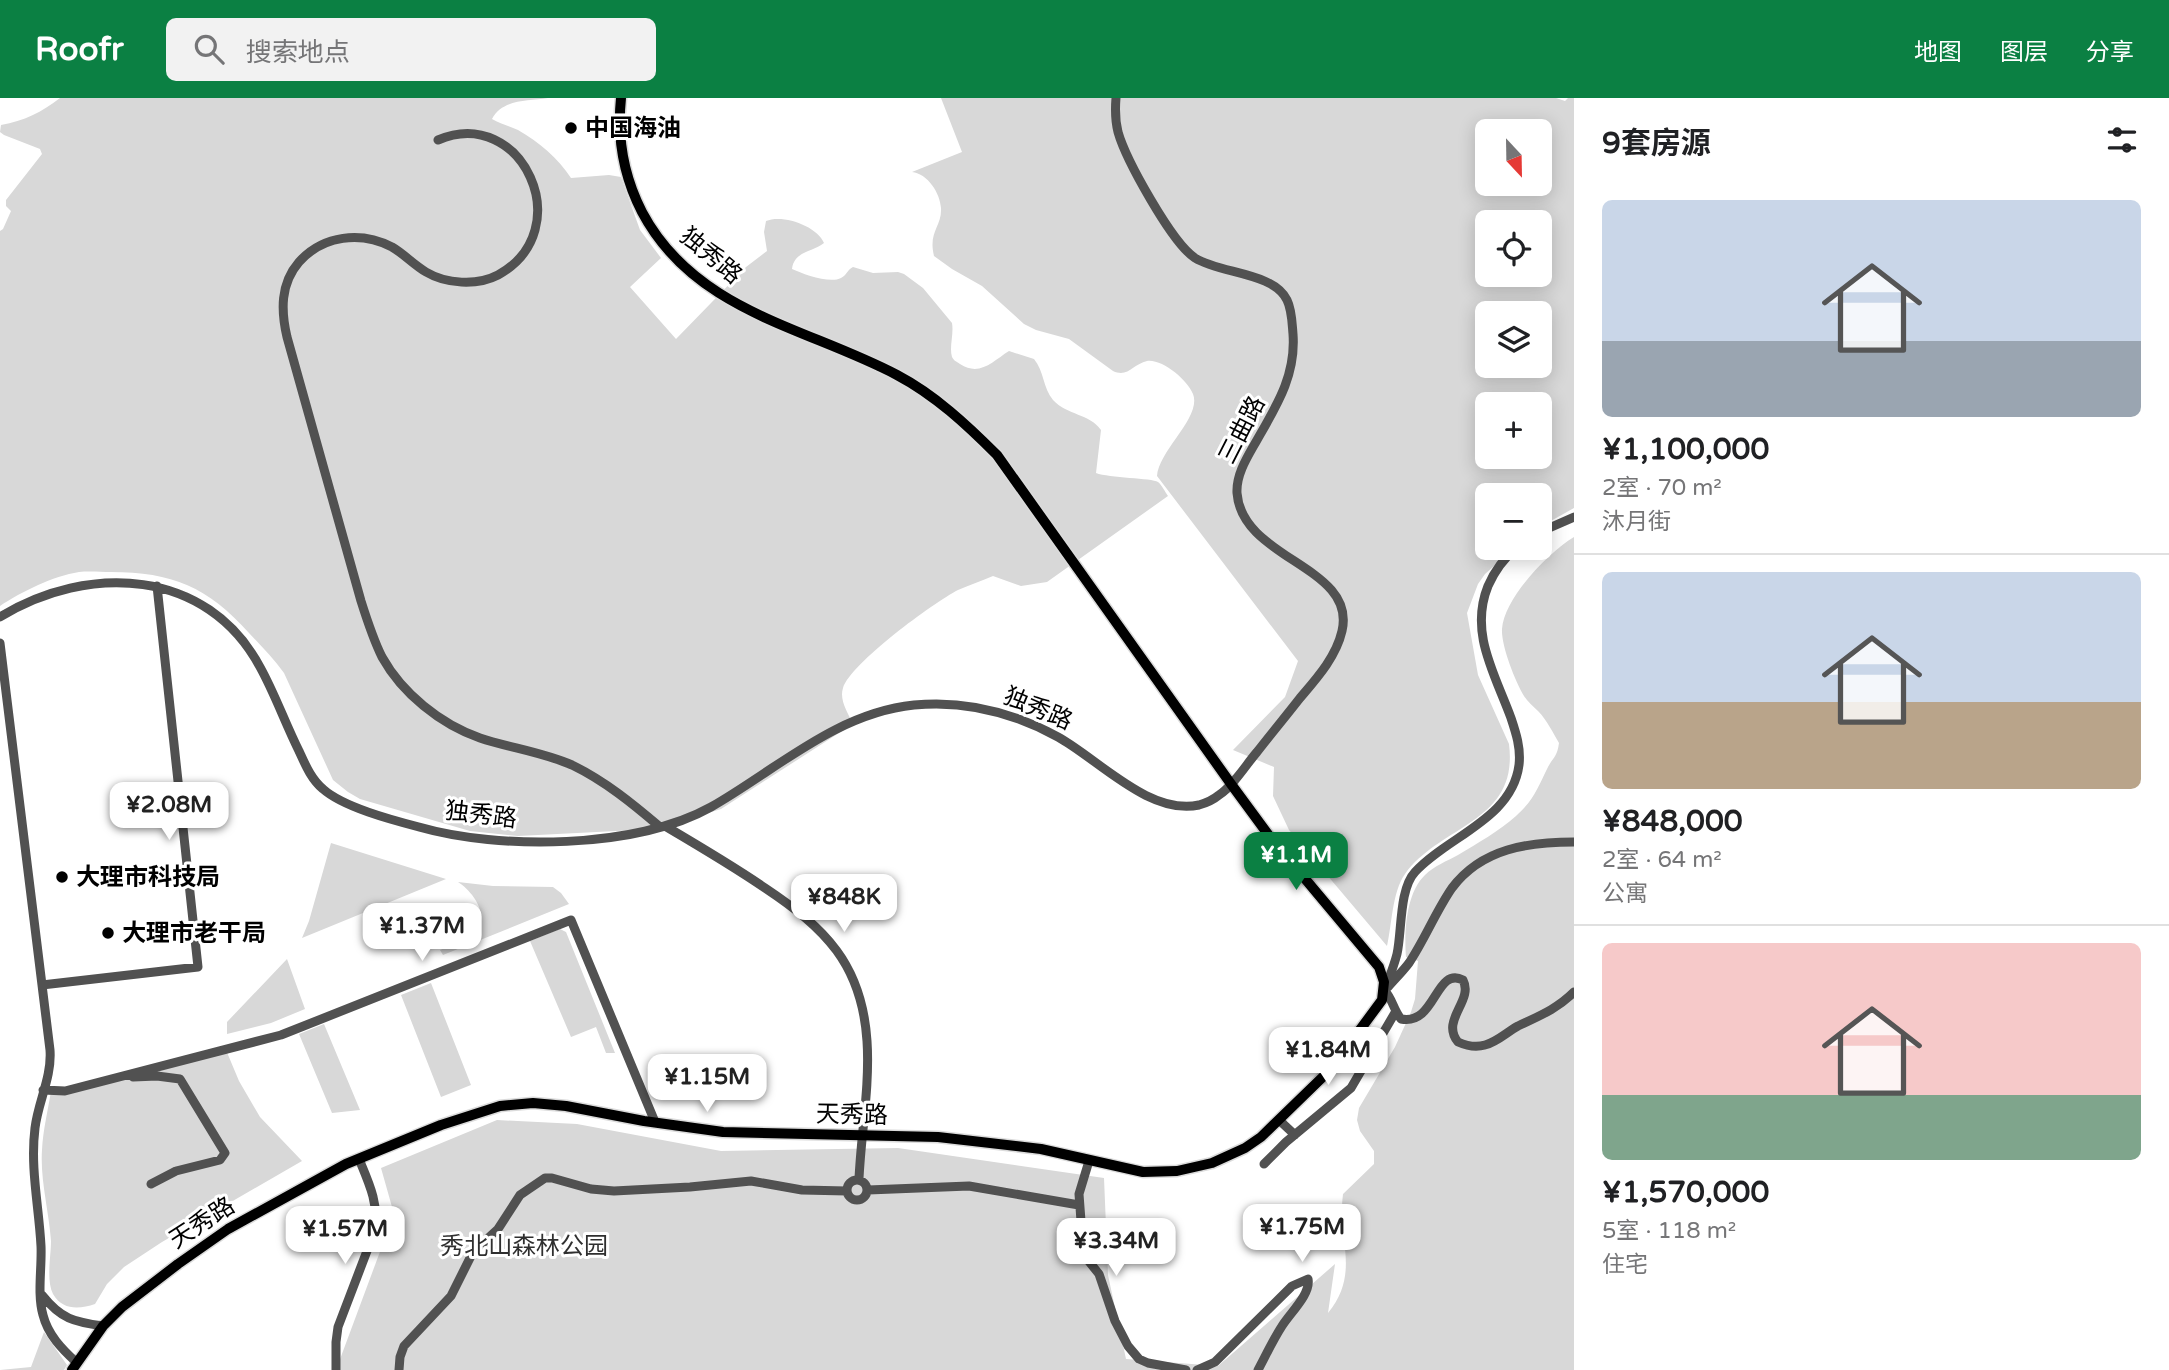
<!DOCTYPE html>
<html lang="zh">
<head>
<meta charset="utf-8">
<style>
  :root { --surface:#fff; --page:#f2f2f2; --text:#202124; --muted:#757577; --line:#e0e0e0; --accent:#0b8043 }
  body { margin:0; font-family:"Varela Round","Noto Sans SC",sans-serif; background:var(--page); color:var(--text); height:100vh; display:flex; flex-direction:column; font-size:26px; white-space:nowrap }
  * { box-sizing:border-box; margin:0 }
  p { font-size:23px; color:var(--muted) }
  .icon { flex:none; width:38px; height:38px; fill:none; stroke:currentColor; stroke-width:2; stroke-linecap:round; stroke-linejoin:round }
  .map { position:relative; flex:1; overflow:hidden }
  .drawer { display:flex; flex-direction:column; background:var(--surface); width:595px }
  .drawer>* { flex:none }
  .needle { width:46px; rotate:158deg }
  .fabs { position:absolute; left:1475px; top:21px; display:grid; gap:14px }
  .fabs a { display:grid; place-items:center; width:77px; height:77px; border-radius:10px; background:var(--surface); box-shadow:0 4px 18px #0003; font-size:35px }
  .price { position:absolute; translate:-50% -60px; padding:0 16px; border-radius:14px; background:#fff; color:#222; font-size:23px; line-height:46px; filter:drop-shadow(0 2px 4px #0008) }
  .price::after { content:''; position:absolute; left:50%; top:42px; width:21px; height:16px; margin-left:-10px; background:inherit; clip-path:polygon(0 0,100% 0,50% 100%) }
  .price.current { background:var(--accent); color:#fff }
  ul { padding:0; list-style:none }
  li { display:grid; align-content:center; gap:14px; height:371px; padding:0 28px }
  li+li { border-top:2px solid var(--line) }
  li span { display:grid; place-items:center; height:217px; border-radius:10px; color:#555 }
  li>.icon { margin-inline-start:auto }
  span .icon { width:126px; height:126px; fill:#fffc; stroke-width:1 }
  li b { font-size:30px }
  h2 { display:flex; justify-content:space-between; align-items:center; height:84px; padding:0 28px; font-size:30px }
  header { display:flex; align-items:center; gap:42px; box-sizing:border-box; height:98px; padding:0 35px; background:var(--accent); color:#fff }
  header strong { font-size:33px }
  nav { display:flex; gap:38px; margin-inline-start:auto; font-size:24px }
  .search { width:490px; height:63px; background:var(--page); display:flex; align-items:center; gap:18px; box-sizing:border-box; padding:0 24px; border-radius:10px; color:var(--muted); font-size:26px }
  main { display:flex; flex:1; min-height:0 }
  .map>svg:first-child { display:block }
</style>
</head>
<body>
<header>
<strong>Roofr</strong>
<div class="search"><svg class="icon" aria-label="search" viewBox="0 0 24 24"><circle cx="10" cy="10" r="6"/><path d="M15 15l6 6"/></svg>搜索地点</div>
<nav><a>地图</a><a>图层</a><a>分享</a></nav>
</header>
<main>
<div class="map">
<svg width="1574" height="1272" viewBox="0 0 1574 1272">
  <rect width="100%" height="100%" fill="#fff"/>
  <path fill="#d8d8d8" fill-rule="evenodd" d="M60,0H548C528,3 502,1 492,21C500,26 510,28 518,32C539,44 558,60 571,80L609,77L621,79L640,132L661,160L630,189L676,241L746,169L767,153L764,134L766,123C783,116 817,128 824,145C813,154 794,153 792,171C803,176 830,186 841,180C847,177 847,172 853,169L873,175L898,174L904,176L923,190L952,225C954,236 949,249 952,259C954,263 956,263 960,266C980,279 993,263 1009,253L1034,261C1044,273 1043,290 1053,302C1068,318 1089,315 1101,332L1096,375C1109,380 1152,380 1158,384C1162,387 1165,394 1168,398L1047,484L1021,488L993,478C982,483 969,487 958,492C933,505 851,565 843,590C839,602 848,615 853,626L721,711L656,731L518,738L470,733L360,701L348,694L333,682L284,575C273,560 261,548 249,535C208,489 172,474 111,474C101,474 89,473 79,474C53,478 21,494 0,508V133L3,131L11,113L6,108V102L42,56L40,51L4,37L0,34L1,27C24,23 42,14 60,0Z
    M941,0H1556L1565,3L1568,0H1574V410L1540,429V397H1488V450H1514L1485,476L1478,486L1467,515L1478,577L1509,646C1519,725 1441,726 1405,776C1392,794 1392,827 1387,848L1289,732L1273,698L1274,669L1233,652L1285,599L1298,563L1157,378C1159,352 1202,319 1193,296C1187,282 1163,261 1147,263C1133,266 1128,280 1113,273L1069,241L1036,232L1024,226L982,188L952,171L934,158C928,133 942,129 941,110C940,95 928,76 912,74L962,54ZM1488,33H1540V86H1488ZM1488,124H1540V177H1488ZM1488,215H1540V268H1488ZM1488,306H1540V359H1488Z
    M1574,439V1272H336L394,1116L381,1070L497,1022L577,1026L721,1053L898,1050L1104,1080L1108,1177L1126,1261L1218,1268L1335,1166L1328,1215C1361,1175 1337,1141 1343,1096L1374,1066V1053L1360,1033L1357,1022L1359,1010L1395,949L1411,914L1415,901L1418,863L1406,859C1404,834 1406,795 1425,777C1434,768 1447,763 1458,757C1478,745 1499,733 1516,718C1534,702 1538,689 1548,669C1554,658 1557,659 1559,645C1553,635 1547,622 1538,613C1533,608 1528,604 1524,598C1515,583 1501,547 1502,531C1504,500 1549,454 1574,439Z
    M331,745L446,781L302,840L309,823Z
    M458,784L493,788L553,789L561,795L569,806L443,857L440,852C450,848 463,845 471,839C493,822 475,795 458,784Z
    M560,831L566,834L615,955H606L596,929L571,939L530,843Z
    M287,861L305,911L271,925L227,936V924Z
    M431,885L471,987L441,999L401,897Z
    M324,926L360,1012L332,1015L299,936Z
    M226,952L239,983L260,1019L302,1063L162,1144L124,1169L107,1186L95,1206C80,1211 63,1213 53,1196C46,1182 51,1158 51,1143C49,1113 40,1082 42,1052C43,1032 48,1012 51,993Z
    M44,1234L67,1267L64,1272H0L31,1269Z"/>
  <g fill="none" stroke-linecap="round" stroke-linejoin="round">
    <defs>
      <path id="major" d="M72,1272L103,1228L122,1209L178,1166L228,1131L346,1066L441,1027L500,1008L533,1005L566,1008L644,1023L723,1034L938,1039L1041,1051L1143,1074L1177,1073L1212,1065L1245,1050L1261,1039L1331,971L1382,902L1384,884L1379,869L1270,739L1231,686L997,357C967,327 935,297 897,277C806,229 695,214 642,114C624,79 617,39 621,0"/>
    </defs>
    <use href="#major" stroke="#dbdbdb" stroke-width="13"/>
    <path stroke="#515151" stroke-width="9" d="M438,42C522,6 580,132 498,177C477,188 446,186 426,174C414,167 404,156 392,149C361,133 323,137 299,164C280,186 281,213 287,239L361,503C367,522 373,541 382,559C402,595 440,626 480,640C510,650 542,654 572,667C605,683 633,706 660,729
      M1540,434L1574,419
      M0,519C88,465 207,470 260,569C275,596 285,625 299,653C305,666 311,681 323,691C343,709 392,722 419,729C499,752 636,751 711,709C776,672 836,615 914,607C964,602 1014,615 1058,639C1098,661 1150,718 1199,707C1206,705 1213,702 1219,697C1234,687 1245,668 1257,654C1271,636 1286,618 1300,600C1317,580 1336,559 1342,533C1357,468 1242,462 1237,395C1236,376 1248,358 1257,342C1277,307 1296,277 1293,236C1292,225 1292,212 1287,202C1273,174 1221,176 1195,160C1172,145 1126,62 1118,34C1115,22 1115,12 1116,0
      M0,545L50,952C52,979 38,1004 35,1030C30,1070 39,1109 41,1148C42,1170 37,1196 43,1217C48,1237 62,1251 76,1264
      M665,728C699,748 733,768 765,790C825,830 862,866 867,943C870,988 861,1036 859,1081
      M42,887L198,869L157,488
      M1388,889C1395,881 1403,873 1409,865C1425,841 1436,813 1452,790C1482,750 1529,744 1574,744
      M1385,891C1389,880 1394,868 1397,856C1402,834 1399,791 1415,774C1448,738 1512,721 1519,667C1521,650 1516,635 1511,620C1495,576 1469,535 1488,488C1495,472 1503,461 1516,450
      M1385,893C1393,902 1393,911 1401,921C1436,928 1435,868 1463,882C1474,903 1440,922 1458,944C1467,948 1475,950 1485,947C1497,944 1507,934 1518,928C1539,918 1557,911 1574,894
      M133,979L157,978L180,981L225,1055L220,1062L176,1073L151,1086
      M43,992L65,993L281,937L571,822L655,1024
      M1279,1022L1295,1037
      M1089,1063L1079,1096L1083,1150L1087,1161L1099,1176L1115,1223L1128,1248L1139,1261L1148,1265L1186,1272
      M1264,1066L1286,1044L1351,990L1396,913
      M847 1092a10 10 0 1 1 20 0a10 10 0 1 1-20 0Z
      M868,1092L969,1088L1079,1107
      M42,1197C61,1221 74,1224 103,1228
      M336,1272V1244L338,1229L375,1132C379,1106 369,1085 359,1061
      M399,1272L400,1259L404,1248L451,1198L473,1154L498,1131L520,1097L545,1080H552L591,1091L614,1093L690,1089L751,1083L802,1092L847,1093
      M1197,1272L1215,1264L1292,1188L1308,1181C1311,1196 1290,1215 1282,1228C1273,1242 1266,1257 1258,1272"/>
    <use href="#major" stroke="#000" stroke-width="10"/>
  </g>
  <g fill="#000" stroke="#fff" stroke-width="2.5">
    <circle cx="571" cy="30" r="7"/>
    <circle cx="62" cy="779" r="7"/>
    <circle cx="108" cy="835" r="7"/>
  </g>
  <g text-anchor="middle" dominant-baseline="central" stroke-width="6" stroke-linejoin="round" paint-order="stroke">
    <g font-size="24" font-weight="bold" fill="#000" stroke="#fff" text-anchor="start">
      <text x="585" y="30">中国海油</text>
      <text x="76" y="779">大理市科技局</text>
      <text x="122" y="835">大理市老干局</text>
    </g>
    <g font-size="24" fill="#000" stroke="#fff">
      <text transform="translate(711 158) rotate(40)">独秀路</text>
      <text transform="translate(1242 332) rotate(-63)">三曲路</text>
      <text transform="translate(1038 611) rotate(23)">独秀路</text>
      <text transform="translate(481 717) rotate(7)">独秀路</text>
      <text transform="translate(852 1017) rotate(1)">天秀路</text>
      <text transform="translate(202 1125) rotate(-33)">天秀路</text>
    </g>
    <g font-size="24" fill="#2f2f2f" stroke="#fff">
      <text x="524" y="1148">秀北山森林公园</text>
    </g>
  </g>
</svg>
<div class="fabs">
<a><svg class="needle" viewBox="-14 -14 28 28"><path d="M0-13l5 13h-10z" fill="#e53935"/><path d="M0 13l5-13h-10z" fill="#757577"/></svg></a>
<a><svg class="icon" aria-label="locate" viewBox="0 0 24 24"><circle cx="12" cy="12" r="6"/><path d="M12 2v4M12 18v4M2 12h4M18 12h4"/></svg></a>
<a><svg class="icon" aria-label="layers" viewBox="0 0 24 24"><path d="M12 4l9 5-9 5-9-5zM3 14l9 5 9-5"/></svg></a>
<a>+</a>
<a>−</a>
</div>
<b class="price" style="left:169px;top:744px">¥2.08M</b>
<b class="price current" style="left:1296px;top:794px">¥1.1M</b>
<b class="price" style="left:844px;top:836px">¥848K</b>
<b class="price" style="left:422px;top:865px">¥1.37M</b>
<b class="price" style="left:1328px;top:989px">¥1.84M</b>
<b class="price" style="left:707px;top:1016px">¥1.15M</b>
<b class="price" style="left:1302px;top:1166px">¥1.75M</b>
<b class="price" style="left:345px;top:1168px">¥1.57M</b>
<b class="price" style="left:1116px;top:1180px">¥3.34M</b>
</div>
<section class="drawer">
<h2>9套房源<svg class="icon" aria-label="filters" viewBox="0 0 24 24"><path d="M4 7h16M4 17h16"/><circle cx="9" cy="7" r="2"/><circle cx="15" cy="17" r="2"/></svg></h2>
<ul>
<li><span style="background:linear-gradient(#c9d6e8 65%,#9aa5b1 0)"><svg class="icon" aria-label="home" viewBox="0 0 24 24"><path d="M3 11l9-7 9 7M6 9v11h12V9"/></svg></span><div><b>¥1,100,000</b><p>2室 · 70 m²</p><p>沐月街</p></div></li>
<li><span style="background:linear-gradient(#c9d6e8 60%,#b9a48a 0)"><svg class="icon" aria-label="home" viewBox="0 0 24 24"><path d="M3 11l9-7 9 7M6 9v11h12V9"/></svg></span><div><b>¥848,000</b><p>2室 · 64 m²</p><p>公寓</p></div></li>
<li><span style="background:linear-gradient(#f6c9c9 70%,#7fa58c 0)"><svg class="icon" aria-label="home" viewBox="0 0 24 24"><path d="M3 11l9-7 9 7M6 9v11h12V9"/></svg></span><div><b>¥1,570,000</b><p>5室 · 118 m²</p><p>住宅</p></div></li>
</ul>
</section>
</main>
</body>
</html>
